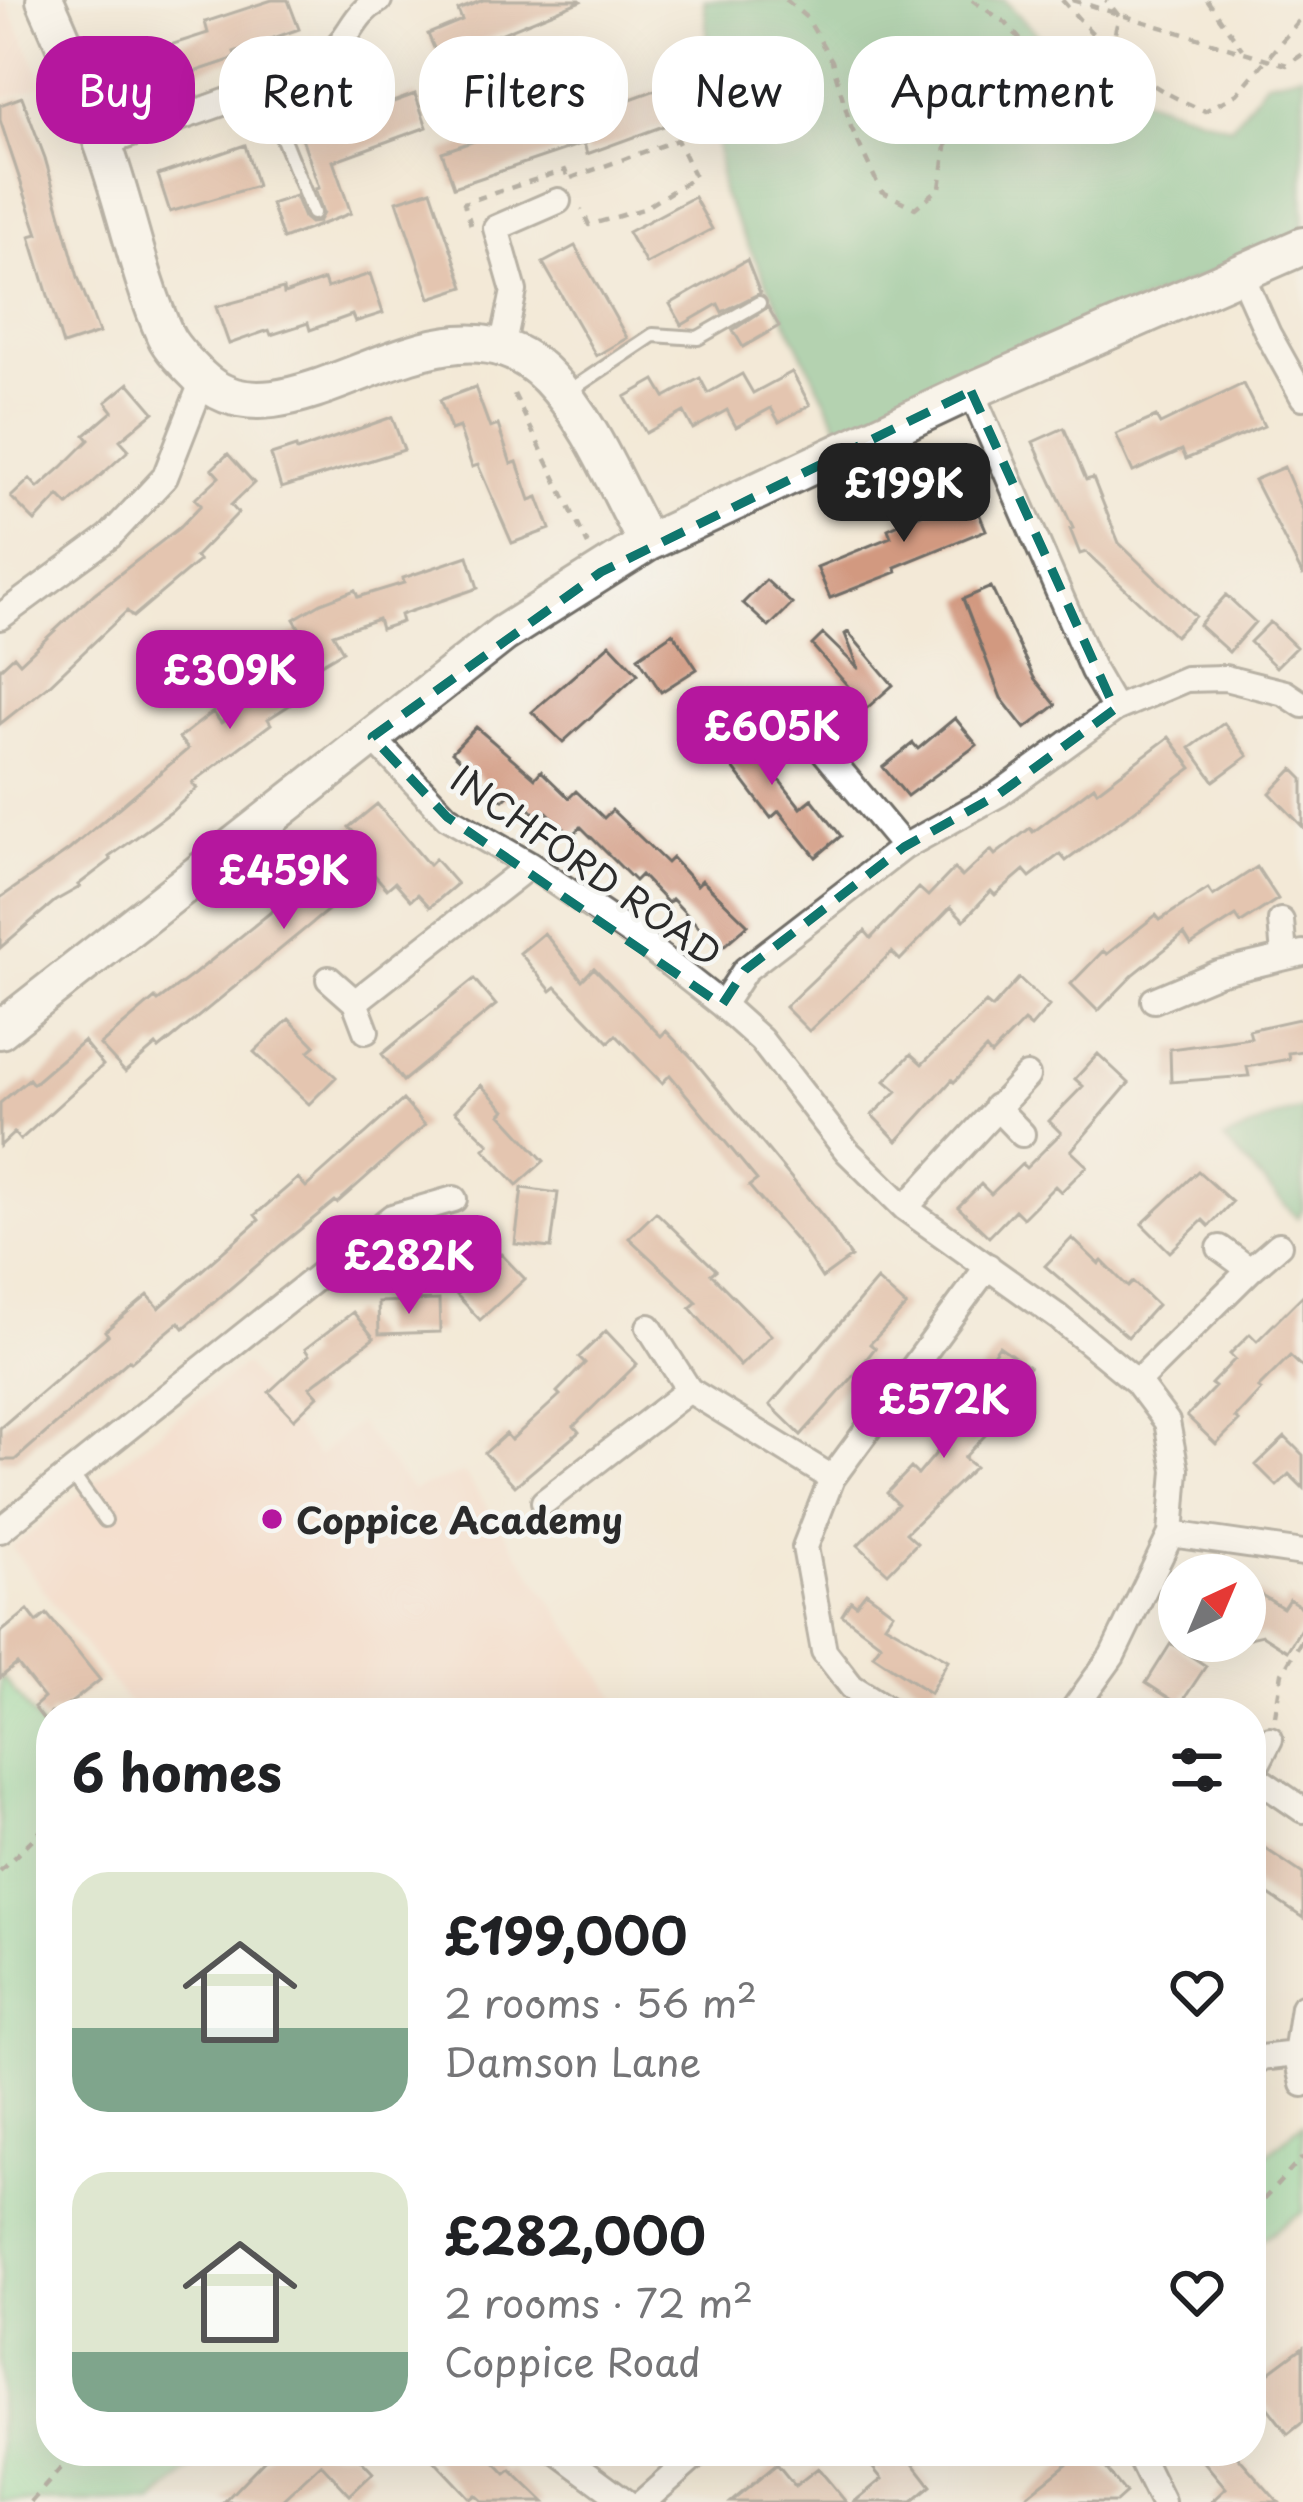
<!DOCTYPE html>
<html lang="en">
<head>
<meta charset="utf-8">
<style>
  :root { --surface:#fff; --page:#f6f6f6; --text:#202124; --muted:#757577; --accent:#b5179e }
  body { margin:0; font-family:"Playpen Sans",sans-serif; background:var(--page); color:var(--text); height:100vh; display:flex; flex-direction:column; font-size:45px; white-space:nowrap }
  * { box-sizing:border-box; margin:0 }
  p { font-size:39px; color:var(--muted) }
  .icon { flex:none; width:66px; height:66px; fill:none; stroke:currentColor; stroke-width:2; stroke-linecap:round; stroke-linejoin:round }
  .map { position:relative; flex:1; overflow:hidden }
  .details { position:absolute; left:36px; top:1698px; width:1230px; height:768px; display:flex; flex-direction:column; background:var(--surface); border-radius:48px; box-shadow:0 12px 48px #0002 }
  .details>* { flex:none }
  .banner { position:absolute; left:36px; top:36px; width:1233px; height:108px; display:flex; gap:24px }
  .needle { width:78px; rotate:44deg }
  .controls { position:absolute; left:1158px; top:1554px; display:grid; gap:24px }
  .controls a { display:grid; place-items:center; width:108px; height:108px; border-radius:50%; background:var(--surface); box-shadow:0 12px 48px #0002; font-size:60px }
  .price { position:absolute; translate:-50% -102px; padding:0 27px; border-radius:24px; background:var(--accent); color:#fff; font-size:39px; line-height:78px; filter:drop-shadow(0 3px 6px #0008) }
  .price::after { content:''; position:absolute; left:50%; top:72px; width:36px; height:27px; margin-left:-18px; background:inherit; clip-path:polygon(0 0,100% 0,50% 100%) }
  .price.active { background:#222; color:#fff }
  ul { padding:0; list-style:none }
  li { display:flex; align-items:center; gap:36px; height:300px; padding:0 36px }
  li span { display:grid; place-items:center; flex:none; width:336px; height:240px; border-radius:36px; color:#555 }
  li>.icon { margin-inline-start:auto }
  span .icon { width:144px; height:144px; fill:#fffc; stroke-width:1 }
  li b { font-size:51px }
  h2 { display:flex; justify-content:space-between; align-items:center; height:144px; padding:0 36px; font-size:51px }
  .chip { padding:0 42px; border-radius:48px; background:var(--surface); box-shadow:0 12px 48px #0002; font-size:42px; line-height:108px }
  .chip.active { background:var(--accent); color:#fff }
  .map>svg:first-child { display:block }
</style>
</head>
<body>
<div class="map">
<svg width="1303" height="2502" viewBox="0 0 1303 2502">
  <rect width="100%" height="100%" fill="#f6f6f2"/>
  <filter id="ink" filterUnits="userSpaceOnUse"><feTurbulence type="fractalNoise" baseFrequency=".00833" numOctaves="2"/><feDisplacementMap in="SourceGraphic" scale="24" xChannelSelector="R" yChannelSelector="G"/><feConvolveMatrix kernelMatrix="1 2 1 2 8 2 1 2 1" color-interpolation-filters="sRGB"/></filter>
  <filter id="wash" filterUnits="userSpaceOnUse"><feTurbulence type="fractalNoise" baseFrequency=".004" numOctaves="4" result="noise"/><feDisplacementMap in="SourceGraphic" scale="48" xChannelSelector="R" yChannelSelector="G"/><feGaussianBlur stdDeviation="2.7" result="paint"/><feColorMatrix in="noise" values="0 0 0 0 0 0 0 0 0 0 0 0 0 0 0 0 0 1.4 0 .05"/><feComposite in="paint" operator="in"/></filter>
  <g filter="url(#wash)">
    <rect width="100%" height="100%" fill="#f3e9d7"/>
    <path fill="#f5d2c2" d="M0,0H5L45,85L0,100Z
      M244,1364L318,1456L358,1423L412,1490L464,1473L627,1713H136L12,1548Z"/>
    <path fill="#80d69a" stroke="#568062" stroke-width="3" d="M0,1674L51,1738V2451H213L154,2502H0Z
      M1303,2123V2211L1251,2247V2168Z"/>
    <path fill="#68b782" stroke="#4a7156" stroke-width="3" d="M704,0H1004L1082,79L1231,127L1266,81L1303,73V234L840,429L722,193Z
      M1303,1109V1209L1297,1218L1224,1140L1280,1115Z"/>
    <g id="blocks">
      <path fill="#d29980" d="M272,0H288L299,29L234,52L236,58L140,90L130,58L137,56L134,45L154,39L158,49L208,33L205,22Z
        M483,0H580L581,1L466,48L470,58L443,69L428,34L462,20L458,10Z
        M675,83L688,117L587,154L584,143L454,187L442,152L571,108L575,119Z
        M415,94L427,127L333,161L351,213L283,239L271,204L295,196L304,218L310,223L318,222L323,213L315,189L319,188L294,114L315,107L322,128Z
        M22,97L45,158L78,277L99,333L63,345L30,236L38,234L0,120V105Z
        M245,145L257,186L170,212L158,175Z
        M431,190L464,287L430,298L397,201Z
        M694,197L712,229L646,264L628,232Z
        M575,246L627,338L596,356L543,263Z
        M747,260L760,293L722,312L718,304L682,325L670,304Z
        M370,274L383,313L355,322L352,315L310,330L308,323L271,335L269,330L229,344L216,307L283,289L284,294L324,280L327,288Z
        M768,307L779,326L743,347L733,330Z
        M792,372L810,405L779,422L771,408L736,427L727,410L693,429L684,412L646,433L625,397L655,380L665,397L700,378L708,393L742,374L753,393Z
        M129,383L154,412L120,440L129,450L68,505L59,496L35,521L11,497L30,479L38,488L62,467L89,440L85,435L113,411L106,402Z
        M1243,384L1264,426L1186,459L1182,450L1133,472L1116,434L1156,417L1160,424Z
        M475,387L490,428L498,425L511,464L517,462L530,500L538,497L550,529L512,543L478,465L472,467L459,427L451,430L440,400Z
        M392,417L404,450L281,488L271,455L296,447L297,451Z
        M1064,428L1086,480L1093,478L1119,543L1195,616L1175,636L1086,552L1080,554L1070,529L1073,528L1033,442Z
        M228,454L254,483L231,505L238,513L195,557L199,561L133,617L127,611L49,685L0,724V669L14,656L20,663L95,593L179,528L201,505L195,499L219,477L212,469Z
        M1284,467L1303,510V576L1254,480Z
        M970,492L986,530L895,567L897,572L830,598L817,567L891,537L888,529Z
        M468,556L478,588L400,615L402,622L381,629L378,619L333,634L343,651L316,667L319,671L292,689L299,699L268,719L271,724L192,783L197,788L171,812L109,857L111,860L78,885L80,887L55,901L0,948V898L69,850L188,749L179,738L213,712L221,723L264,693L252,674L280,656L274,647L300,629L294,619L321,603L355,590L358,597L404,583L403,578Z
        M766,580L792,604L769,627L743,603Z
        M991,587L1034,678L1056,705L1025,729L1001,698L963,599Z
        M1226,595L1255,622L1229,652L1199,625Z
        M1270,622L1296,647L1276,667L1250,642Z
        M848,632L893,685L867,708L812,645L823,634L859,669L845,634Z
        M673,633L697,669L661,692L638,657Z
        M610,644L638,674L563,742L532,712Z
        M728,714L801,808L812,799L841,836L816,857L779,811L771,818L706,732Z
        M955,718L977,745L907,796L883,767L913,743L918,749Z
        M1224,723L1248,756L1214,781L1190,748Z
        M476,727L535,778L541,771L569,798L576,791L604,818L612,810L667,863L672,858L697,885L702,880L748,925L720,949L672,899L668,903L641,875L635,881L581,827L572,836L547,812L540,819L512,791L503,800L452,752Z
        M1169,737L1192,768L1066,861L1060,854L1030,877L1024,870L995,895L991,891L964,920L951,907L900,960L892,952L809,1031L785,1007L865,931L871,938L919,888L928,896L954,869L962,877L991,850L995,855L1030,828L1033,832L1094,786L1097,791Z
        M1293,769L1303,779V827L1270,793Z
        M377,804L429,865L435,859L457,884L430,907L418,894L411,900L395,882L387,889L373,873L159,1049L156,1045L125,1072L100,1045L155,998L158,1001L193,975L360,840L349,827Z
        M1257,867L1278,899L1241,923L1236,916L1191,945L1184,934L1134,974L1098,1011L1071,984L1103,951L1107,954L1156,915L1160,920L1208,889L1213,896Z
        M544,933L582,980L594,968L661,1036L666,1031L693,1059L825,1219L851,1257L822,1278L803,1249L749,1186L757,1180L670,1075L662,1083L616,1035L609,1042L556,987L551,991L520,953Z
        M1019,978L1049,1006L1031,1027L1024,1021L991,1055L986,1049L954,1082L952,1080L897,1141L872,1115L897,1091L885,1081L911,1054L922,1064L986,1003L992,1008Z
        M474,979L496,1005L403,1081L382,1054Z
        M1303,1018V1051L1288,1053L1289,1059L1247,1067L1249,1076L1171,1082L1170,1049L1251,1038L1249,1030Z
        M289,1019L315,1046L309,1051L336,1077L309,1104L254,1052Z
        M83,1041L103,1065L20,1140L14,1133L0,1146V1103L29,1079L33,1084Z
        M1098,1054L1129,1083L1071,1151L1087,1166L1061,1192L1055,1186L1023,1218L1015,1210L989,1237L958,1207L981,1184L991,1194L1022,1164L1026,1168L1061,1133L1049,1121L1083,1086L1075,1079Z
        M481,1085L505,1110L501,1114L544,1161L517,1185L484,1149L489,1144L455,1111Z
        M403,1100L425,1125L337,1203L335,1201L281,1245L184,1328L179,1322L131,1362L129,1360L15,1460H0V1428L108,1335L105,1331L148,1295L159,1308L259,1220L255,1215L298,1178L306,1187Z
        M1198,1171L1232,1202L1209,1226L1203,1220L1170,1252L1142,1224Z
        M522,1188L558,1193L551,1248L515,1244Z
        M656,1212L716,1270L711,1274L771,1335L740,1366L690,1308L697,1302L629,1238Z
        M1072,1238L1099,1264L1102,1261L1128,1287L1133,1282L1157,1305L1128,1337L1045,1266Z
        M501,1254L525,1279L480,1320L457,1295Z
        M877,1280L906,1306L870,1344L875,1348L851,1379L801,1435L770,1405Z
        M1303,1295V1368L1290,1356L1258,1388L1261,1390L1235,1418L1239,1421L1216,1444L1187,1416L1215,1387L1211,1384L1235,1359L1230,1354L1250,1334L1257,1341Z
        M439,1300L440,1332L379,1334L378,1302Z
        M353,1312L374,1338L310,1387L318,1396L294,1419L269,1392L309,1355L305,1349Z
        M606,1331L637,1364L574,1426L579,1432L515,1486L485,1453L506,1434L511,1440L560,1395L557,1392L585,1363L579,1357Z
        M999,1346L1029,1367L996,1413L1001,1418L964,1458L975,1467L906,1533L917,1543L888,1573L858,1545L898,1504L887,1493L911,1468L918,1475L953,1433L943,1424L977,1386L973,1383Z
        M1285,1437L1303,1455V1488L1289,1474L1277,1486L1256,1465Z
        M1245,1590L1255,1597L1258,1593L1283,1608L1289,1599L1303,1608V1625L1287,1651L1262,1635L1245,1639Z
        M866,1592L893,1612L885,1624L948,1660L930,1693L873,1655L881,1644L842,1615L851,1601L856,1605Z
        M28,1610L37,1622L47,1614L100,1680L58,1713H51L46,1723L34,1707L44,1698L17,1664L0,1678V1633Z
        M1171,1643L1206,1666L1180,1705L1146,1683Z
        M1251,1839L1303,1874V1918L1251,1883Z
        M1303,2347V2422L1288,2434L1251,2386Z
        M273,2451H352L373,2473L350,2495L321,2464L280,2502H224Z
        M425,2451H484L506,2474L511,2470L544,2502H483L475,2495L470,2499Z
        M859,2451H904L931,2486L912,2502H854L882,2479Z
        M1083,2451H1092L1126,2493L1116,2502H1019Z
        M1195,2451H1233L1278,2502H1211L1226,2488Z
        M777,2464L795,2486L818,2468L846,2502H731Z"/>
    </g>
  </g>
  <g filter="url(#ink)">
    <use href="#blocks" fill-opacity="0" stroke="#716e67" stroke-width="3"/>
    <g fill="none" stroke-linecap="round" stroke-linejoin="round">
      <defs>
        <path id="lane" d="M262,87L313,213
          M565,394L653,335L698,338L759,303
          M72,1474L105,1520"/>
        <path id="street" d="M103,144C178,117 261,96 329,53C351,39 352,14 379,0
          M1240,271L1268,334L1303,397
          M502,348L514,291L496,228L558,201
          M971,391L1093,671L1115,709
          M0,617L110,536L165,477L203,380
          M807,731L904,847
          M372,737L447,817L530,865L633,935L722,1005L761,1040L847,1151L905,1208L1058,1317L1137,1382L1167,1422L1176,1470L1171,1534L1112,1656L1071,1713
          M1281,921L1284,955
          M329,979L355,1002L366,1031
          M1154,1000L1218,973L1303,953
          M355,1002L530,865
          M722,1005L745,970L904,847L999,794L1115,709L1186,679L1225,678L1285,693L1303,705
          M996,1107L1022,1134
          M905,1208L1027,1076
          M1250,1270L1279,1245
          M649,1327L689,1390
          M1137,1382L1250,1270L1220,1248
          M544,1502L689,1390L832,1478
          M0,1530L392,1217L454,1199
          M1171,1534L1303,1553
          M893,1713L852,1687L824,1651L805,1547L832,1478L988,1266
          M1251,1774L1303,1810
          M1252,1774L1270,1739
          M1303,2007L1296,2054L1303,2084
          M1251,2059L1296,2054
          M557,2451L626,2502
          M1137,2451L1162,2502
          M643,2502L701,2451"/>
        <path id="secondary" d="M45,0C66,47 86,95 103,144C126,206 138,275 165,335C171,349 189,366 200,377C289,464 445,268 549,378C592,423 617,489 647,543
          M0,1030L503,634L647,543L971,391L1303,246"/>
      </defs>
      <use href="#lane" stroke="#716e67" stroke-width="18"/>
      <use href="#street" stroke="#716e67" stroke-width="30"/>
      <use href="#secondary" stroke="#716e67" stroke-width="42"/>
      <path stroke="#716e67" stroke-width="4.5" stroke-dasharray="9 9" stroke-linecap="butt" d="M786,0L807,18L832,61L851,127L881,191L915,208L940,188L952,106L1003,85L1110,54L1119,16L1106,0
        M972,0L1006,23L1050,74
        M1062,0C1109,53 1138,84 1205,111L1237,94L1303,16
        M1072,0L1287,65L1303,54
        M1207,0L1242,49
        M571,178L677,140L695,177L643,209L589,225L582,209
        M471,225L464,203L565,170L568,179
        M514,394L588,545
        M112,1711L113,1713
        M1275,1716L1282,1673L1303,1638
        M0,1871L51,1821
        M1251,2213L1303,2157
        M31,2502L76,2451"/>
      <use href="#lane" stroke="#fff" stroke-width="12"/>
      <use href="#street" stroke="#fff" stroke-width="24"/>
      <use href="#secondary" stroke="#fff" stroke-width="36"/>
    </g>
  </g>
  <path d="M0 0H1303V2502H0ZM971,391L1115,709L999,794L904,847L745,970L722,1005L447,817L372,737L601,572Z" fill="#f3e9d7" fill-opacity=".55" fill-rule="evenodd"/>
  <path fill="none" stroke="#0f766e" stroke-width="9" stroke-dasharray="24 15" stroke-linejoin="round" d="M971,391L1115,709L999,794L904,847L745,970L722,1005L447,817L372,737L601,572Z"/>
  <circle fill="#b5179e" stroke="#f6f6f2" stroke-width="4.5" cx="272" cy="1519" r="12"/>
  <g text-anchor="middle" dominant-baseline="central" stroke-width="9" stroke-linejoin="round" paint-order="stroke">
    <g font-size="36" fill="#2b2b2b" stroke="#f6f6f2">
      <text transform="translate(587 865) rotate(35)">INCHFORD ROAD</text>
    </g>
    <g font-size="36" font-weight="bold" fill="#2b2b2b" stroke="#f6f6f2" text-anchor="start">
      <text x="296" y="1519">Coppice Academy</text>
    </g>
  </g>
</svg>
<div class="controls">
<a><svg class="needle" viewBox="-14 -14 28 28"><path d="M0-13l5 13h-10z" fill="#e53935"/><path d="M0 13l5-13h-10z" fill="#757577"/></svg></a>
</div>
<b class="price active" style="left:904px;top:545px">£199K</b>
<b class="price" style="left:230px;top:732px">£309K</b>
<b class="price" style="left:772px;top:788px">£605K</b>
<b class="price" style="left:284px;top:932px">£459K</b>
<b class="price" style="left:409px;top:1317px">£282K</b>
<b class="price" style="left:944px;top:1461px">£572K</b>
<div class="banner">
<a class="chip active">Buy</a>
<a class="chip">Rent</a>
<a class="chip">Filters</a>
<a class="chip">New</a>
<a class="chip">Apartment</a>
</div>
<section class="details">
<h2>6 homes<svg class="icon" aria-label="filters" viewBox="0 0 24 24"><path d="M4 7h16M4 17h16"/><circle cx="9" cy="7" r="2"/><circle cx="15" cy="17" r="2"/></svg></h2>
<ul>
<li><span style="background:linear-gradient(#dfe7d0 65%,#7fa58c 0)"><svg class="icon" aria-label="home" viewBox="0 0 24 24"><path d="M3 11l9-7 9 7M6 9v11h12V9"/></svg></span><div><b>£199,000</b><p>2 rooms · 56 m²</p><p>Damson Lane</p></div><svg class="icon" aria-label="heart" viewBox="0 0 24 24"><path d="M12 20l-8-8c-3-5 5-10 8-4 3-6 11-1 8 4z"/></svg></li>
<li><span style="background:linear-gradient(#dfe7d0 75%,#7fa58c 0)"><svg class="icon" aria-label="home" viewBox="0 0 24 24"><path d="M3 11l9-7 9 7M6 9v11h12V9"/></svg></span><div><b>£282,000</b><p>2 rooms · 72 m²</p><p>Coppice Road</p></div><svg class="icon" aria-label="heart" viewBox="0 0 24 24"><path d="M12 20l-8-8c-3-5 5-10 8-4 3-6 11-1 8 4z"/></svg></li>
</ul>
</section>
</div>
</body>
</html>
